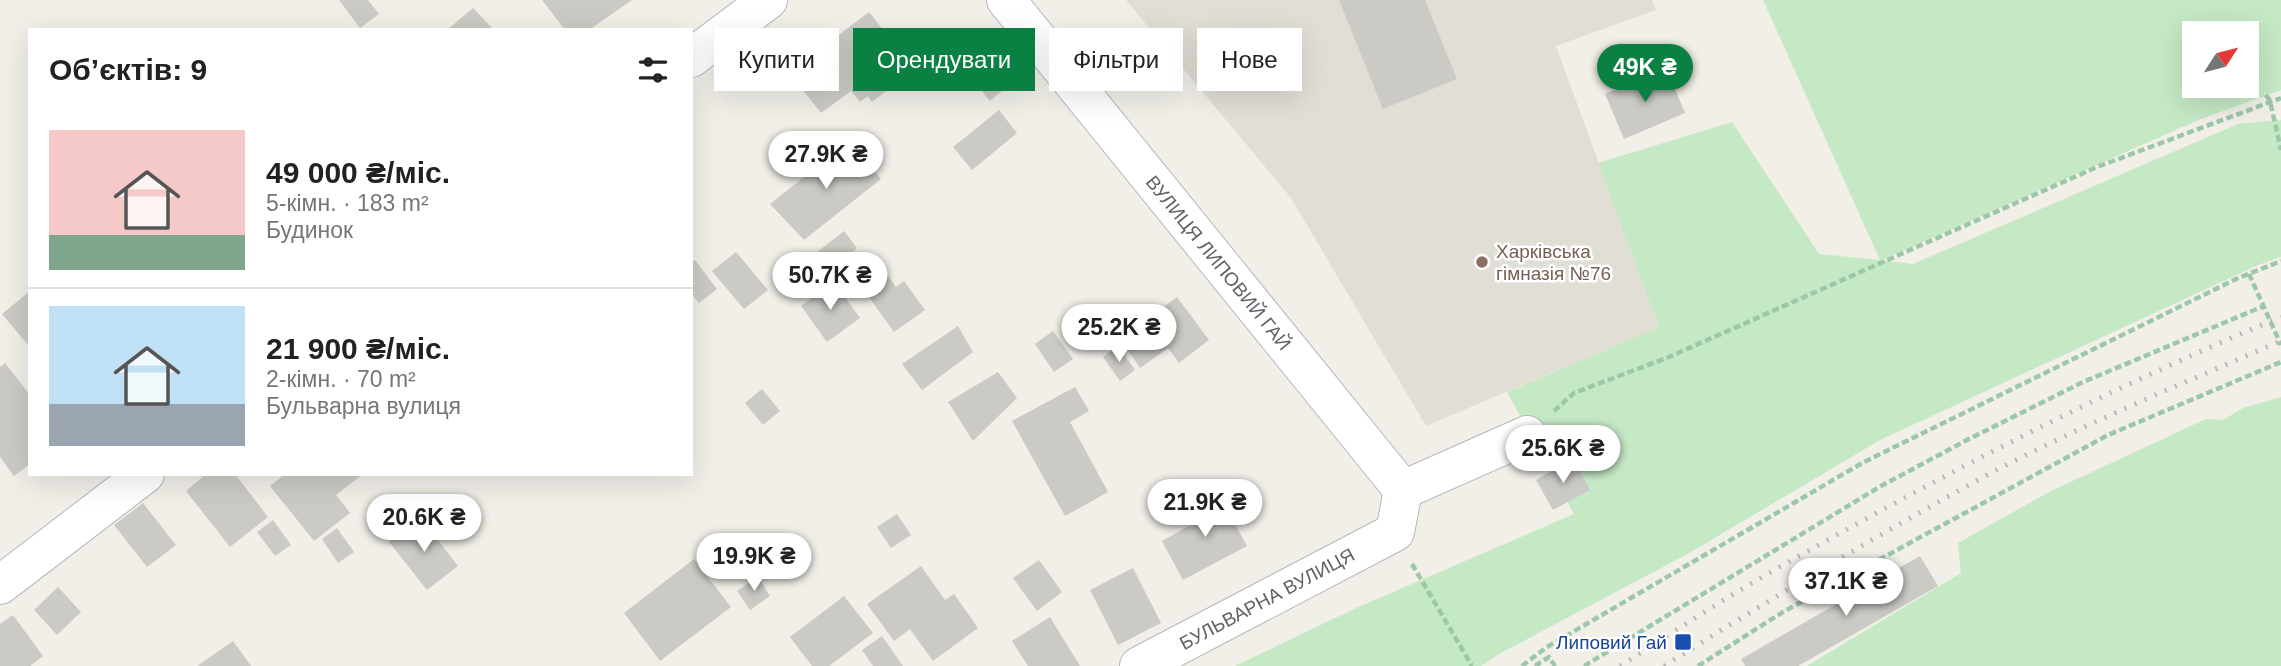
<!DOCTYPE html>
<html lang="uk">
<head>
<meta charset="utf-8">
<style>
  :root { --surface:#fff; --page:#f2f2f2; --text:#222; --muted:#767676; --line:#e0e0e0; --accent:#0b8043 }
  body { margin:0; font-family:Helvetica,sans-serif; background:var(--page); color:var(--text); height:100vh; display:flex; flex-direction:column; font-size:26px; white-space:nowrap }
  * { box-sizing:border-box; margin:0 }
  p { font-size:23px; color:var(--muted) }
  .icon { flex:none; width:38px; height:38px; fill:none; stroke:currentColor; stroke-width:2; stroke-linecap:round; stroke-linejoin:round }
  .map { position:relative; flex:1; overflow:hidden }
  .details { position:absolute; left:28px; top:28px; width:665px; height:448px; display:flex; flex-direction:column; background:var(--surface); border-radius:0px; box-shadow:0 7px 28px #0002 }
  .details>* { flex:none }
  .banner { position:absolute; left:714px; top:28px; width:665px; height:63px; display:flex; gap:14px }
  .needle { width:46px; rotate:54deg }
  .controls { position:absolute; left:2182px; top:21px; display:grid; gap:14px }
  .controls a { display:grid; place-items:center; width:77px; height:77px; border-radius:0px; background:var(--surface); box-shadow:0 7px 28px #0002; font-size:35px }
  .price { position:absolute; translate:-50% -60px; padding:0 16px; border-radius:24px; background:#fff; color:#222; font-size:23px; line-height:46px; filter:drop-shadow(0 2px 4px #0008) }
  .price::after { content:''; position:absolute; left:50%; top:42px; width:21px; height:16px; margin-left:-10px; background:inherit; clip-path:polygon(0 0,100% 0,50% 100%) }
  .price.active { background:var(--accent); color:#fff }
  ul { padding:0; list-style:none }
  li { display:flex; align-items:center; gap:21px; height:175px; padding:0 21px }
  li+li { border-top:2px solid var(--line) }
  li span { display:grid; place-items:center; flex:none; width:196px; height:140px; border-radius:0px; color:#555 }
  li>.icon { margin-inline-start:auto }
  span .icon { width:84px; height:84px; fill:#fffc; stroke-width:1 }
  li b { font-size:30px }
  h2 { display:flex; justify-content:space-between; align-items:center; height:84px; padding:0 21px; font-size:30px }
  .pill { padding:0 24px; border-radius:0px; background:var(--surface); box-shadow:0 7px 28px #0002; font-size:24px; line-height:63px }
  .pill.active { background:var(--accent); color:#fff }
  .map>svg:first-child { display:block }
</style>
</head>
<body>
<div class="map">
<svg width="2281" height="666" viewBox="0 0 2281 666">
  <rect width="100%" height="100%" fill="#f1efe8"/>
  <path fill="#e1ded6" d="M1126,0H1652L1656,10L1556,46L1659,327L1426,426L1291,198Z"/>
  <path fill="#c5e8c5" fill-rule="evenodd" d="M1763,0H2281V90L2196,121L1882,260L1913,264L2238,124L2281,120V257L2258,265L1880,440L1691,552L1499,654L1481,666H1235L1356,608L1574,514L1507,392L1659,327L1598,163L1732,122L1819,254L1880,260ZM2194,33H2247V86H2194Z
    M2281,397V666H1807L1961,573L1958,543L2051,491L2206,419L2223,420L2243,408Z"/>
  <path fill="#cccac5" d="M339,0H368L379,14L360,28Z
    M542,0H632L589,30H565Z
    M1339,0H1425L1457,79L1383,109Z
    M473,8L494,30H447Z
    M869,12L898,49L879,63L895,84L872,102L868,96L860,102L851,91L821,113L781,62L815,36L823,47Z
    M973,49L977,54L983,49L1011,83L990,101L958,62Z
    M1666,68L1685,113L1624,139L1605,94Z
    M999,110L1017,133L972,170L953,147Z
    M850,141L881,179L804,240L770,204Z
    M844,231L857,248L826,273L812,256Z
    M736,252L768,290L744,309L712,271Z
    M876,259L896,287L904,281L925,310L894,332L853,275Z
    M695,260L717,289L699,303L691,293V263Z
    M834,282L860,318L827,342L801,306Z
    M30,291V343L28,345L2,314Z
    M1177,297L1209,340L1179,363L1168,348L1140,368L1127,349L1149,332L1142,323Z
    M958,326L973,352L922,390L902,364Z
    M1053,331L1073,359L1054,372L1035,344Z
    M1118,346L1135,370L1120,381L1103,357Z
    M5,363L30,395V464L14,476L0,457V367Z
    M998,372L1017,398L973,441L948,402Z
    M1075,387L1089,411L1070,422L1108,492L1065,516L1012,421Z
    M762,389L780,411L763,425L745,403Z
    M1573,459L1590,490L1553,510L1536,480Z
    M206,474H235L268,517L230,547L186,491Z
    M285,474H363L336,495L350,513L314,541L270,486Z
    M1218,493L1247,546L1183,580L1162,541L1203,518L1196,505Z
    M143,503L176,545L147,567L114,525Z
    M897,514L911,535L891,548L877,527Z
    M421,518L458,566L427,590L389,542Z
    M273,520L291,545L275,556L257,532Z
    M337,528L354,552L338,563L322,539Z
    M1920,556L1938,586L1798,666H1745L1741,659Z
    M694,559L731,607L660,661L624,613Z
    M1039,560L1062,592L1037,611L1013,578Z
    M921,566L945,600L954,594L978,628L933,661L910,629L894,641L867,604Z
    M1133,568L1161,623L1118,645L1090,590Z
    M758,577L770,596L750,610L737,591Z
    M58,587L81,612L57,635L34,610Z
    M844,596L873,633L829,666H812L790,637Z
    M13,615L43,656L30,666H0V624Z
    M1050,617L1080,666H1028L1012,641Z
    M882,636L903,666H873L862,650Z
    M233,641L251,666H197Z"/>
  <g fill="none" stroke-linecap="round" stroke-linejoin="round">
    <defs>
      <g id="street">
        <path id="s1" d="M1006,0L1403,490L1395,532L1139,666"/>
        <path d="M691,58L768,0"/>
        <path d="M1403,490L1527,435"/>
        <path d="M0,585L145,474"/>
      </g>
    </defs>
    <use href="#street" stroke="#b5b8bc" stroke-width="40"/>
    <path stroke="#9cc7a9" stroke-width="4.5" stroke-dasharray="7 3.5" stroke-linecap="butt" d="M2266,95L2270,101L2281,150
      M2249,274L2281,345
      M1554,411L1574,393L1669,357L2097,167L2281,98
      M1412,564L1472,666
      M1522,666L1547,647L1864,462L2236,279L2281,261
      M1535,666L1549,657L1555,666
      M1584,666L1881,486L1969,439L2083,382L2264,306
      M1698,666L1783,612L2108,435L2281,362"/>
    <use href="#street" stroke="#fff" stroke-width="38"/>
    <path stroke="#b6b7b8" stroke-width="5" stroke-dasharray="2 9" stroke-linecap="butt" d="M1620,666C1668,636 1715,604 1764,576C1932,480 2102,391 2281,317
      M1664,666C1767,601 1871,539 1978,480C2076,427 2179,385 2281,341"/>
  </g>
  <circle fill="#8d6e63" stroke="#fff" stroke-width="2.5" cx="1482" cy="262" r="7"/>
  <rect fill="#1a4fb4" stroke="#fff" stroke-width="2.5" x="1674" y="633" width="18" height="18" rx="3.5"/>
  <g text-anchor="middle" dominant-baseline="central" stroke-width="5" stroke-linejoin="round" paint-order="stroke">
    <g font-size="19" fill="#785e54" stroke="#fff" text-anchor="start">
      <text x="1496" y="251">Харківська<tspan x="1496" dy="22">гімназія №76</tspan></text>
    </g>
    <g font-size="19" fill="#5f6368" stroke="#fff">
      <text stroke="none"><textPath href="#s1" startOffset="338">ВУЛИЦЯ ЛИПОВИЙ ГАЙ</textPath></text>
      <text transform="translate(1267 599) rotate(-28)">БУЛЬВАРНА ВУЛИЦЯ</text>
    </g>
    <g font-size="19" fill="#164399" stroke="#fff" text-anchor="end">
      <text x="1667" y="642">Липовий Гай</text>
    </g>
  </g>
</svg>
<div class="controls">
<a><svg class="needle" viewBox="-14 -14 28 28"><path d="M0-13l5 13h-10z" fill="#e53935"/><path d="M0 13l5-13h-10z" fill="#767676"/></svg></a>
</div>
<b class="price active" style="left:1645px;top:104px">49K ₴</b>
<b class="price" style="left:826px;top:191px">27.9K ₴</b>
<b class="price" style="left:830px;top:312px">50.7K ₴</b>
<b class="price" style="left:1119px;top:364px">25.2K ₴</b>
<b class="price" style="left:1563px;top:485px">25.6K ₴</b>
<b class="price" style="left:1205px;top:539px">21.9K ₴</b>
<b class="price" style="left:424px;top:554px">20.6K ₴</b>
<b class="price" style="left:754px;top:593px">19.9K ₴</b>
<b class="price" style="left:1846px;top:618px">37.1K ₴</b>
<div class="banner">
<a class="pill">Купити</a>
<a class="pill active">Орендувати</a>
<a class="pill">Фільтри</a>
<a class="pill">Нове</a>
</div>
<section class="details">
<h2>Об’єктів: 9<svg class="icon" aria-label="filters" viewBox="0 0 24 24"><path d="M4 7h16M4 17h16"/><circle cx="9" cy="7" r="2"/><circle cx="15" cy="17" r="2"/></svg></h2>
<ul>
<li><span style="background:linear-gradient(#f6c9c9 75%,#7fa58c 0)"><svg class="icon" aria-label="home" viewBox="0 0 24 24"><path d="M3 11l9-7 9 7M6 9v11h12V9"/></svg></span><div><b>49 000 ₴/міс.</b><p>5-кімн. · 183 m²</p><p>Будинок</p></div></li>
<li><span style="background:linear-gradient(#bfe0f5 70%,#9aa5b1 0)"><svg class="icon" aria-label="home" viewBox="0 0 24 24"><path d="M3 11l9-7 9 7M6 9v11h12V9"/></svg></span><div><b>21 900 ₴/міс.</b><p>2-кімн. · 70 m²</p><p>Бульварна вулиця</p></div></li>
</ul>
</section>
</div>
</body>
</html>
